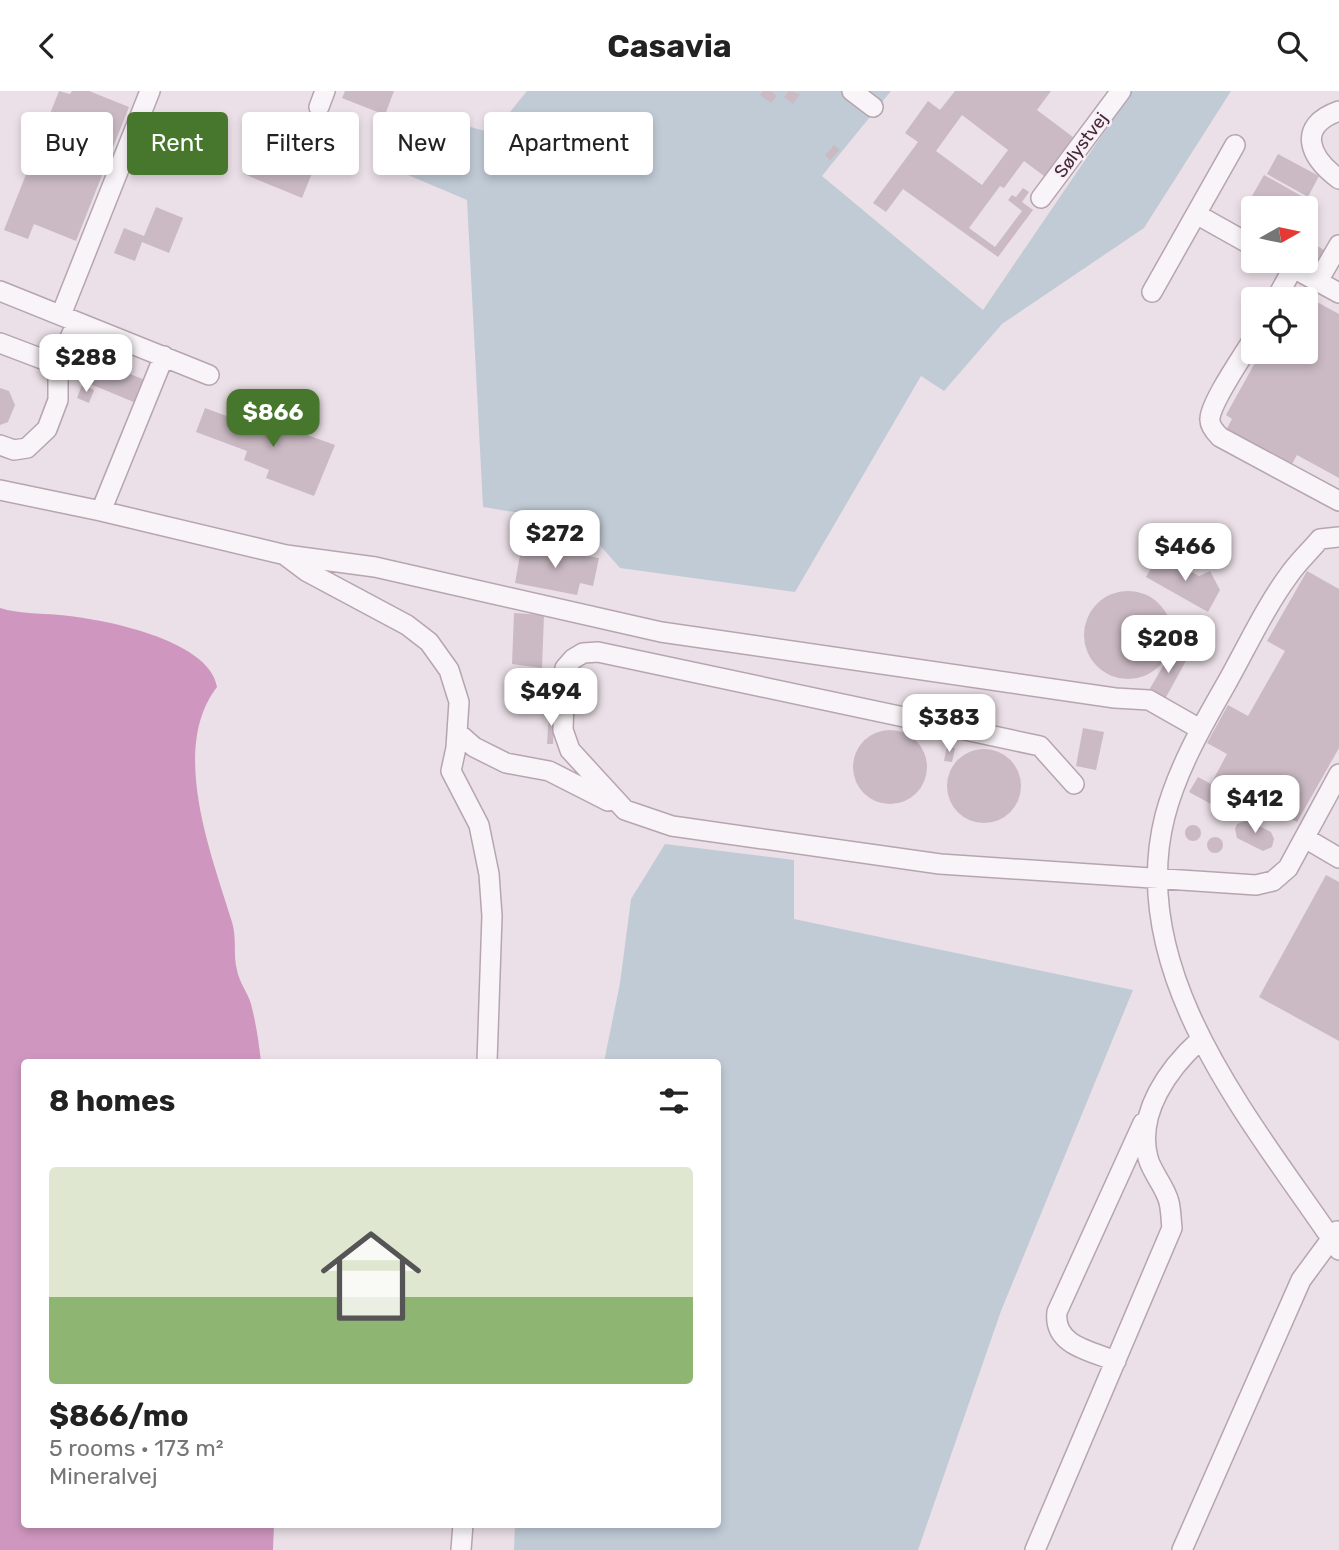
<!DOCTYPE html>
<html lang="en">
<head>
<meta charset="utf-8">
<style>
  :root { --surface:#fff; --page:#f2f2f2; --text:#222; --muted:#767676; --accent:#47772c }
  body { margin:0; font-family:Rubik,sans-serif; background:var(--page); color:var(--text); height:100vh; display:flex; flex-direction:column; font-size:26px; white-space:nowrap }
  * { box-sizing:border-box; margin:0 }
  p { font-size:23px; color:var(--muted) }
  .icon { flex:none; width:38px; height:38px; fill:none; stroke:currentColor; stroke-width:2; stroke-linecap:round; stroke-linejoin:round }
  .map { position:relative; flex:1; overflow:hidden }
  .drawer { position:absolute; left:21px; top:968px; width:700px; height:469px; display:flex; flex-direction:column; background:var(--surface); border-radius:7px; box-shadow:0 4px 10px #0003 }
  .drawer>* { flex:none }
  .hud { position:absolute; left:21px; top:21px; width:700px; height:63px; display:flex; gap:14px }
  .needle { width:46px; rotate:81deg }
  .tools { position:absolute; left:1241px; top:105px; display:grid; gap:14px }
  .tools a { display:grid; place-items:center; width:77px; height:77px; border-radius:7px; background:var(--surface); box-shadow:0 4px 10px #0003; font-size:35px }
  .price { position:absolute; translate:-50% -60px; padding:0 16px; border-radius:14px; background:#fff; color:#222; font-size:23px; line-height:46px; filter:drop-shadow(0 2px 4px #0008) }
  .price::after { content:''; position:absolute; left:50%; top:42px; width:21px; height:16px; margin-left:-10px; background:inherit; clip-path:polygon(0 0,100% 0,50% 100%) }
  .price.on { background:var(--accent); color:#fff }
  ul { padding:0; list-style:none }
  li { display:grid; align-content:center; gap:14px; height:371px; padding:0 28px }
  li span { display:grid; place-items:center; height:217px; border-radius:7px; color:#555 }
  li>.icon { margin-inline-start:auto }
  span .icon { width:126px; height:126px; fill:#fffc; stroke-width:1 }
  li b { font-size:30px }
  h2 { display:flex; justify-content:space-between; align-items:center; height:84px; padding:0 28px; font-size:30px }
  .pill { padding:0 24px; border-radius:7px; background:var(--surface); box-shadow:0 4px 10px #0003; font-size:24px; line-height:63px }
  .pill.on { background:var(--accent); color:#fff }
  header { display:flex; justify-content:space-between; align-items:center; height:91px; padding:0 28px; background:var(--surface); font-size:32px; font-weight:700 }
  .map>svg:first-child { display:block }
</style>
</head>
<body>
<header><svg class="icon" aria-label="back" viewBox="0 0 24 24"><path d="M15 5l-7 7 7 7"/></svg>Casavia<svg class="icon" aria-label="search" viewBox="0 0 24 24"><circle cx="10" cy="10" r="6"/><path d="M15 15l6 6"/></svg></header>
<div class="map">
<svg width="1339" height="1459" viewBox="0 0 1339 1459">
  <rect width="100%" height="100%" fill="#ebe0e7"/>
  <path fill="#c1cbd6" d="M527,0H891L822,85L983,219L1132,0H1231L1144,137L1002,233L944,300L921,285L795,501L620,477L580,432L483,416L467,109L408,84L429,25L493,42Z
    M665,753L794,769V828L1133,899L1001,1220L918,1459H514L515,1433H718V971H604L620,892L631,808Z"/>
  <path fill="#cf97bf" d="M0,517C19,523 39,522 59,524C99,527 210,548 217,596C169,658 212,765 232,831C237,847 233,864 237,879C239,891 248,902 251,913C256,932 259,952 261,971H24V1433H274L273,1459H0Z"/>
  <path fill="#cbbac4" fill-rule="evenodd" d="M59,0L70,3L72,0H89L129,16L76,150L34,133L28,148L4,139Z
    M345,0H394L385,24L342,7Z
    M763,0H770L777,5L771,12L760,4Z
    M789,0L800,3L793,13L784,6Z
    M955,0H1051L1037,19L1073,46L1044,85L1024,70L1004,97L1000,95L969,137L995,156L1022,120L1008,109L1012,104L1016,106L1023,97L1029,101L1022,111L1033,119L998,166L903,98L886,121L873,112L918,51L905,42L928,10L940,19ZM962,24L1008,59L982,94L936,60Z
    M260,43L318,67L302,107L244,83Z
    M834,54L840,59L830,69L825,64Z
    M1278,63L1319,85L1308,106L1267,83Z
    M1264,84L1307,108L1301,117H1274L1252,105Z
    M156,116L183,127L169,162L142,151L135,170L114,162L124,137L144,145Z
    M1306,148L1324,159L1315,175L1306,169Z
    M1295,199L1339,223V387L1297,364L1291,375L1226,339L1232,328L1226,324L1261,261H1306V208H1290Z
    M92,268L145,289L136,312L83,290Z
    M82,294L94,299L89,312L77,307Z
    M0,297L9,300L15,314L8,331L0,334Z
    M205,317L257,336L260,327L335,354L314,405L266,387L269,379L244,369L247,360L196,341Z
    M522,453L599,467L593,495L580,492L577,504L515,492Z
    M1159,463L1199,485L1210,480L1220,499L1208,521L1146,486Z
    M1307,480L1339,498V657L1297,731L1252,706L1240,729L1189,701L1198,686L1211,693L1227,663L1207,652L1228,614L1248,625L1285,560L1267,550Z
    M1084 544a44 44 0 1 1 88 0a44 44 0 1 1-88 0Z
    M514,522L544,524L542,577L512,573Z
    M1172,560L1187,568L1165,608L1149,599Z
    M549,621L555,622L553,653H547Z
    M1083,637L1104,641L1096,679L1076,675Z
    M853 676a37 37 0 1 1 74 0a37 37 0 1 1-74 0Z
    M947,655L955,657L952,671L944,670Z
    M947 695a37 37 0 1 1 74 0a37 37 0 1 1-74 0Z
    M1247,729L1271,741L1274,748L1272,756L1263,760L1237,747L1235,738L1237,733Z
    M1185 742a8 8 0 1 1 16 0a8 8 0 1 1-16 0Z
    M1207 754a8 8 0 1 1 16 0a8 8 0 1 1-16 0Z
    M1326,784L1339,791V950L1259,906Z"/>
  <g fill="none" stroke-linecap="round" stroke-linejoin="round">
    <defs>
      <path id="minor" d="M852,0L873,16
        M319,16L325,0
        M1339,20C1296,35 1309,66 1339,88
        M1235,54L1196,123L1253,155
        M1041,107L1121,0
        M1318,190L1339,154
        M0,200L209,284
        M1152,201L1196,123
        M1276,208L1293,177L1339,202
        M61,224L150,0
        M1253,248C1243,265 1212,309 1210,327C1209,334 1215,341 1220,346L1339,410
        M0,252L58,274
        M164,265L101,420L286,464L375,476L661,541L1115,607L1149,609L1200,638
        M0,354L14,359L27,357L47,338L58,309V274L77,231
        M0,399L101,420
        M1339,446L1320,448C1310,460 1298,471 1289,484C1264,518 1246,558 1225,595C1202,635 1177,679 1165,725C1124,885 1256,1035 1339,1159
        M286,465L306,480L407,534L429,551L449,579L459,611L456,657L451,680L479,734L489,783L492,825L487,971
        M457,641L474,656L506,672L549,680L608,710
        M1074,693L1040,655L598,561L583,562L573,568L565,577L563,639L570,659L625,719L672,735L940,773L1256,794L1273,790L1288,777L1339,683
        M1305,747L1339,767
        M1116,1270C1090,1260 1053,1254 1057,1221L1143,1032
        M461,1459L463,1433
        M1035,1459L1172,1137C1171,1129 1171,1119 1169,1111C1165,1095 1152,1082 1148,1067C1136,1022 1169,977 1200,949
        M1182,1459L1301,1189L1337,1140"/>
    </defs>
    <use href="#minor" stroke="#b6a5af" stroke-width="22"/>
    <use href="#minor" stroke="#f9f4f7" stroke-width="19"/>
  </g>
  <g text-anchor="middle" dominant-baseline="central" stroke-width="5" stroke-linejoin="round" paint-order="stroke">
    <g font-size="18" fill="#452738" stroke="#f8f0f5">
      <text transform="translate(1081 54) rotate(-53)">Sølystvej</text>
    </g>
  </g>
</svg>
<div class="tools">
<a><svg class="needle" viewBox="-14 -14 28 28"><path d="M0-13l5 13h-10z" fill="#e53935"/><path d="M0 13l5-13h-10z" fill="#767676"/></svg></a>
<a><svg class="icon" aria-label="locate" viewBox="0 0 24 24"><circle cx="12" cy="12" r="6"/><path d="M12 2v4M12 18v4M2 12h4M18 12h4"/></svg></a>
</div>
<b class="price" style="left:86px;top:303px">$288</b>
<b class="price on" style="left:273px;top:358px">$866</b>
<b class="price" style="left:555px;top:479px">$272</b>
<b class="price" style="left:1185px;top:492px">$466</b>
<b class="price" style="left:1168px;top:584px">$208</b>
<b class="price" style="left:551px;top:637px">$494</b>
<b class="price" style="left:949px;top:663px">$383</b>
<b class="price" style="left:1255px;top:744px">$412</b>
<div class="hud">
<a class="pill">Buy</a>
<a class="pill on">Rent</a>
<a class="pill">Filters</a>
<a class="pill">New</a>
<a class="pill">Apartment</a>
</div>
<section class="drawer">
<h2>8 homes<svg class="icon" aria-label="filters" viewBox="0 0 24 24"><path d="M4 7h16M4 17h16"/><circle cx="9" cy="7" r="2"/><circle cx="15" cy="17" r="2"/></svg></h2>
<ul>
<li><span style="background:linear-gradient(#dfe7d0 60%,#8fb573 0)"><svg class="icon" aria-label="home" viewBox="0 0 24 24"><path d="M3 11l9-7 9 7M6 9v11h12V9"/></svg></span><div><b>$866/mo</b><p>5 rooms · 173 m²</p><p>Mineralvej</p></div></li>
</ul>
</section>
</div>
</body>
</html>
